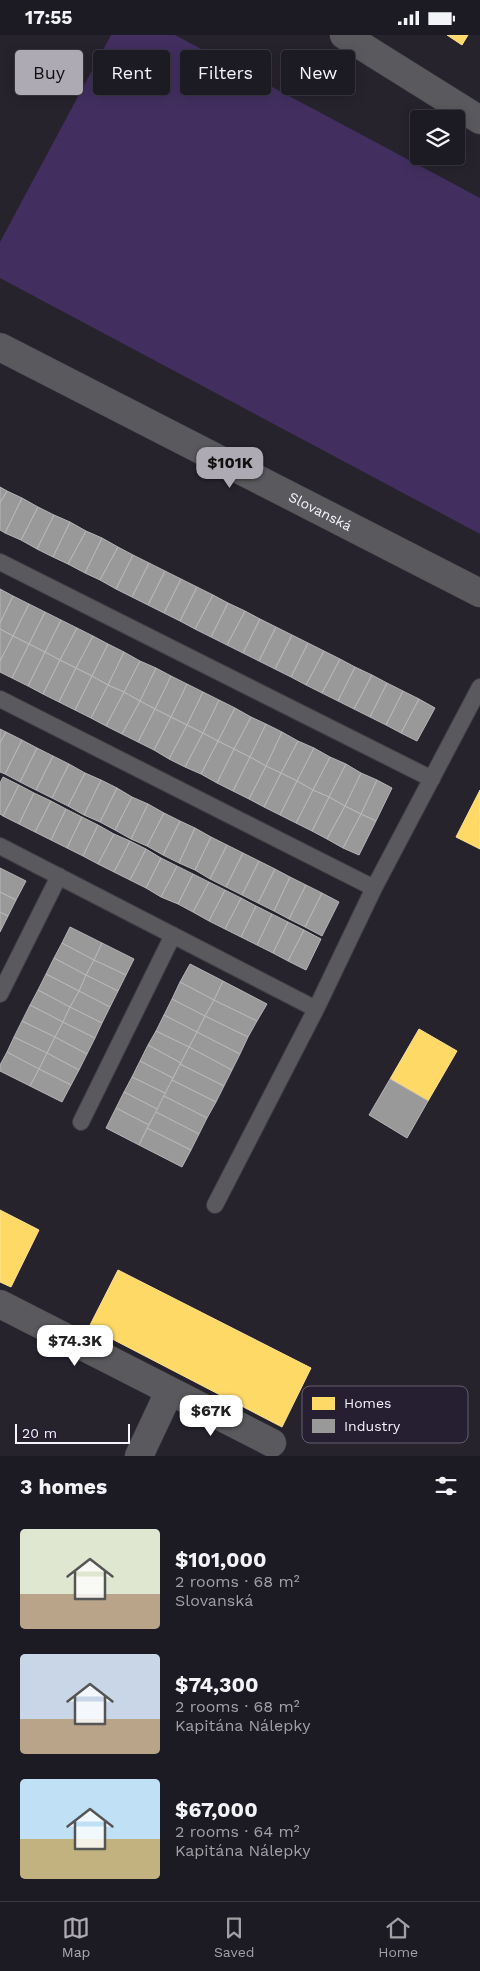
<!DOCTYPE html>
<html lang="en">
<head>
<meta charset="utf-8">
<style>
  :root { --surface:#1c1a22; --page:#25232a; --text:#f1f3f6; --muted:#a0a1a5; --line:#3a3840; --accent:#adaab4 }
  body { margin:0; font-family:"Work Sans",sans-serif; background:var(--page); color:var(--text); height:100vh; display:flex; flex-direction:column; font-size:19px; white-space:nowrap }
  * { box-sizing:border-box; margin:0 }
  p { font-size:16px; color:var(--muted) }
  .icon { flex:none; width:28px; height:28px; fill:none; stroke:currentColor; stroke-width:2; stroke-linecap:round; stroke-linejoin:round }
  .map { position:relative; height:1421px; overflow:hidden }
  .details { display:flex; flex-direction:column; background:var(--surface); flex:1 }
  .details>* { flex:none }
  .banner { position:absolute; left:15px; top:15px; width:450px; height:45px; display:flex; gap:10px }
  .buttons { position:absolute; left:410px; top:75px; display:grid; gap:10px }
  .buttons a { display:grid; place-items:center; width:55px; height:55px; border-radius:5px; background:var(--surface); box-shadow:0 2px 12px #0003,0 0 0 1px var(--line); font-size:25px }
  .scale { position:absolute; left:15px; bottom:12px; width:115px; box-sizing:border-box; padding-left:5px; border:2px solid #f6f3fd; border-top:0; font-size:14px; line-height:18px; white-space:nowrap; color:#f6f3fd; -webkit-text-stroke:4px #251f31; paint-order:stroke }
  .price { position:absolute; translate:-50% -42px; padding:0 11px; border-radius:10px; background:#fff; color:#222; font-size:16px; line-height:32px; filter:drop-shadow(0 1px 2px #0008) }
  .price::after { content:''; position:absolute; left:50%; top:30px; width:15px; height:11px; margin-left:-8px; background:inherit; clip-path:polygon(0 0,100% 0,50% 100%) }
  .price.active { background:var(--accent); color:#111 }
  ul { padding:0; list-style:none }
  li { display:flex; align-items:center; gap:15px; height:125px; padding:0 20px }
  li span { display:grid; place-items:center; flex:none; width:140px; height:100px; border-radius:5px; color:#555 }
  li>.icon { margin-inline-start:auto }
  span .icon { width:60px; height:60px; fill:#fffc; stroke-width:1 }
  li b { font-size:21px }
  h2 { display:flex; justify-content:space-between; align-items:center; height:60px; padding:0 20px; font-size:21px }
  .chip { padding:0 18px; border-radius:5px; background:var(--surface); box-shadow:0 2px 12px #0003,0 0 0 1px var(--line); font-size:18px; line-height:45px }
  .chip.active { background:var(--accent); color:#111 }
  .status { display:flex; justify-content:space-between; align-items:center; height:35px; padding:0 25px; background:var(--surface); direction:ltr }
  .status svg { height:14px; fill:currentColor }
  .menu { display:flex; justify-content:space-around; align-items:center; height:70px; border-top:1px solid var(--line); background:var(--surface); font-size:14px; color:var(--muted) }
  .menu a { display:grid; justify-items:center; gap:2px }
  .menu .active { color:var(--accent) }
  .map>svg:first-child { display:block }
</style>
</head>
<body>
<div class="status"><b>17:55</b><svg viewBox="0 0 49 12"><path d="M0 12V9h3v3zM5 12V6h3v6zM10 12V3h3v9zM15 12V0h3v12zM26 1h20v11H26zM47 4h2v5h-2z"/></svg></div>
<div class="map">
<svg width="480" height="1421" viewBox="0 0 480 1421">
  <rect width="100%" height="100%" fill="#26232d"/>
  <path fill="#422f60" d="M111,0H175L480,163V499L0,243V207Z"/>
  <path fill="#ffd966" stroke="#fce193" d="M447,0H468L462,10Z
    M480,755V814L456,802Z
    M419,994L457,1016L428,1066L390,1044Z
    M0,1175L39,1195L11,1252L0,1247Z
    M118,1235L311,1333L282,1392L89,1292Z"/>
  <path fill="#999" stroke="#b5b4b7" d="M0,452L7,456L0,468Z
    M7,456L22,463L5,498L0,495V468Z
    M22,463L38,472L21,505L5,498Z
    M38,472L54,480L37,514L21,505Z
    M54,480L70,487L53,522L37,514Z
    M70,487L86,496L68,529L53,522Z
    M86,496L102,503L85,538L68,529Z
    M102,503L118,512L100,545L85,538Z
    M118,512L133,520L116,554L100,545Z
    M133,520L149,528L132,562L116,554Z
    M149,528L165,536L148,570L132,562Z
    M165,536L181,544L164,578L148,570Z
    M181,544L197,552L180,586L164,578Z
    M197,552L213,560L195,594L180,586Z
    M0,554L13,561L0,588Z
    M213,560L228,568L211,602L195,594Z
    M13,561L29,569L13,601L0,594V588Z
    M228,568L245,576L227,610L211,602Z
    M29,569L45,577L29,609L13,601Z
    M245,576L260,584L243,618L227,610Z
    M45,577L61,585L45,617L29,609Z
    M260,584L276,592L259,626L243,618Z
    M61,585L77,593L60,625L45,617Z
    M276,592L292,600L275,634L259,626Z
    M77,593L93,601L76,633L60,625Z
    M0,594L13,601L0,626Z
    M292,600L308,608L291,642L275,634Z
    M13,601L29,609L12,643L0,637V626Z
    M93,601L108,609L92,641L76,633Z
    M308,608L324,616L306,650L291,642Z
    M29,609L45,617L28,651L12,643Z
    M108,609L124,617L108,650L92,641Z
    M324,616L340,624L322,658L306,650Z
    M45,617L60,625L43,659L28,651Z
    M124,617L140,626L124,657L108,650Z
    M340,624L355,632L338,666L322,658Z
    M60,625L76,633L59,667L43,659Z
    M140,626L156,633L140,666L124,657Z
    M355,632L372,640L354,674L338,666Z
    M76,633L92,641L75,675L59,667Z
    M156,633L171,641L155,674L140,666Z
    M372,640L387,648L370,682L354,674Z
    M92,641L108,650L91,683L75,675Z
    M171,641L187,649L171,682L155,674Z
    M387,648L403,656L386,690L370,682Z
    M187,649L203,657L187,690L171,682Z
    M108,650L124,657L106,691L91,683Z
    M403,656L419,664L401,698L386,690Z
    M124,657L140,666L122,699L106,691Z
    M203,657L219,665L203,698L187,690Z
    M419,664L435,673L417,706L401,698Z
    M219,665L235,673L218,706L203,698Z
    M140,666L155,674L138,707L122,699Z
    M235,673L251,682L234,714L218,706Z
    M155,674L171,682L154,715L138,707Z
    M171,682L187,690L169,724L154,715Z
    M251,682L266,689L250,722L234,714Z
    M266,689L282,697L266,731L250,722Z
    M187,690L203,698L185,732L169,724Z
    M0,694L6,697L0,708Z
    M6,697L22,705L5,739L0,737V708Z
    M282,697L298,706L281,738L266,731Z
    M203,698L218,706L201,739L185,732Z
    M22,705L37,713L20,747L5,739Z
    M218,706L234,714L217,748L201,739Z
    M298,706L314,713L297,746L281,738Z
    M37,713L53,721L36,755L20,747Z
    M314,713L330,722L313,755L297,746Z
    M234,714L250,722L233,756L217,748Z
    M53,721L69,729L52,763L36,755Z
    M250,722L266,731L249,764L233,756Z
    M330,722L346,729L329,762L313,755Z
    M69,729L85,738L68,771L52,763Z
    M346,729L361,738L345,771L329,762Z
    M266,731L281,738L264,772L249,764Z
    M85,738L101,745L84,780L68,771Z
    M281,738L297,746L280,780L264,772Z
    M361,738L377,745L361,779L345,771Z
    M3,742L19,750L3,781L0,779V748Z
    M101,745L117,753L100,787L84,780Z
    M377,745L392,753L376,786L361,779Z
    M297,746L313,755L296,788L280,780Z
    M19,750L34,758L19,789L3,781Z
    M117,753L132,762L115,795L100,787Z
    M313,755L329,762L312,796L296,788Z
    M34,758L51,766L35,797L19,789Z
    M132,762L148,769L131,804L115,795Z
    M329,762L345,771L327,804L312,796Z
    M51,766L66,774L51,805L35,797Z
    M148,769L164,778L147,811L131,804Z
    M345,771L361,779L343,813L327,804Z
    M66,774L82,782L67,813L51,805Z
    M164,778L180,786L163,820L147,811Z
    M361,779L376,786L359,820L343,813Z
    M82,782L98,790L83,821L67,813Z
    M180,786L195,793L179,828L163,820Z
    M98,790L114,799L98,829L83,821Z
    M195,793L211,802L195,835L179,828Z
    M114,799L130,806L114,837L98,829Z
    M211,802L227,810L210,844L195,835Z
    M130,806L146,814L130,845L114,837Z
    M227,810L243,818L226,852L210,844Z
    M146,814L161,823L146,853L130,845Z
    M243,818L259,826L242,860L226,852Z
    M161,823L177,831L161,862L146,853Z
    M259,826L275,834L258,868L242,860Z
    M177,831L193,839L178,869L161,862Z
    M0,833L26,846L16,865L0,857Z
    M275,834L290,842L274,876L258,868Z
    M193,839L209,847L193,877L178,869Z
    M290,842L306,850L289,884L274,876Z
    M209,847L225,855L209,886L193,877Z
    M306,850L322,858L305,892L289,884Z
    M225,855L241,863L225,894L209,886Z
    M0,857L16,865L8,881L0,877Z
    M322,858L339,867L322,901L305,892Z
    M241,863L256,871L241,902L225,894Z
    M256,871L272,879L257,910L241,902Z
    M0,877L8,881L0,897Z
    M272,879L288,887L273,918L257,910Z
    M288,887L304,895L288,926L273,918Z
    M70,892L102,908L94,925L62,908Z
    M304,895L321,904L306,935L288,926Z
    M62,908L94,925L86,940L54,923Z
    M102,908L134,924L126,940L94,925Z
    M54,923L86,940L79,956L46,939Z
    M94,925L126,940L118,956L86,940Z
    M190,929L223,946L214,965L180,947Z
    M46,939L79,956L70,972L38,955Z
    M86,940L118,956L110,972L79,956Z
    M223,946L267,969L257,986L214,965Z
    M180,947L214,965L205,981L172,964Z
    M38,955L70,972L63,987L30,970Z
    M79,956L110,972L102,988L70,972Z
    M172,964L205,981L197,997L164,980Z
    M214,965L257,986L248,1002L205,981Z
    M30,970L63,987L55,1002L22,986Z
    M70,972L102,988L95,1003L63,987Z
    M164,980L197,997L189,1012L156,996Z
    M205,981L248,1002L240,1019L197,997Z
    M22,986L55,1002L47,1018L14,1002Z
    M63,987L95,1003L87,1019L55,1002Z
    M156,996L189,1012L181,1028L148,1010Z
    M197,997L240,1019L232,1035L189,1012Z
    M14,1002L47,1018L39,1034L7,1017Z
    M55,1002L87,1019L79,1035L47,1018Z
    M148,1010L181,1028L173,1043L140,1026Z
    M189,1012L232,1035L224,1051L180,1029Z
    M7,1017L39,1034L30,1051L0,1036V1030Z
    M47,1018L79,1035L71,1050L39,1034Z
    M140,1026L173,1043L165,1058L132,1042Z
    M180,1029L224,1051L216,1067L172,1045Z
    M39,1034L71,1050L62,1067L30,1051Z
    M132,1042L165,1058L157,1074L124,1057Z
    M390,1044L428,1066L407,1103L369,1080Z
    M172,1045L216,1067L207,1083L164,1061Z
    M124,1057L157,1074L149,1090L116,1073Z
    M164,1061L207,1083L199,1099L156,1077Z
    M116,1073L149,1090L139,1110L106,1093Z
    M156,1077L199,1099L191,1115L147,1093Z
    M147,1093L191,1115L182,1132L139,1110Z"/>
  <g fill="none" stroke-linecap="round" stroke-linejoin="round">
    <defs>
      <path id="service" d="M0,527L432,744
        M0,664L374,853
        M0,811L316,974L374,853L480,652
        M0,959L59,841
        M81,1087L173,900
        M215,1170L316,974"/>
      <g id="minor">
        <path d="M344,0L480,85"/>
        <path id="s1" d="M0,312L480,558"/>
        <path d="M0,1269L272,1408"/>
        <path d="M139,1421L169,1357"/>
      </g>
    </defs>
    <use href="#service" stroke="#403d45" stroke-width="18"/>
    <use href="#minor" stroke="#403d45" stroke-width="29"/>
    <use href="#service" stroke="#5a595d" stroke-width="16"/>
    <use href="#minor" stroke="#5a595d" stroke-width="28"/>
  </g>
  <g text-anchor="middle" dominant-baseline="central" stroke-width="5" stroke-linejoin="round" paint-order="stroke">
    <g font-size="14" fill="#f6f3fd" stroke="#251f31">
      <text stroke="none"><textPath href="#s1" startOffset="360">Slovanská</textPath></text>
    </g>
  </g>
  <rect x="302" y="1351" width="166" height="57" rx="8" fill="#251f31" stroke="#645f6e" stroke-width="1"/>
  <rect x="312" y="1362" width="23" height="13" fill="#ffd966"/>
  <rect x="312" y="1384" width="23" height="14" fill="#999"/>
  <g font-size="14" fill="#f6f3fd">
    <text x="344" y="1373">Homes</text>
    <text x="344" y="1396">Industry</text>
  </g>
</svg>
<div class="buttons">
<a><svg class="icon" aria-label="layers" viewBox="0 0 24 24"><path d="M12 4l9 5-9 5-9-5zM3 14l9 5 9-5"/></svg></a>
</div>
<div class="scale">20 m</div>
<b class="price active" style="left:230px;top:454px">$101K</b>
<b class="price" style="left:75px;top:1332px">$74.3K</b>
<b class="price" style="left:211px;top:1402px">$67K</b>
<div class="banner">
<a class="chip active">Buy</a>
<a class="chip">Rent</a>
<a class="chip">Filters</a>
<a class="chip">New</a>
</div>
</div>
<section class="details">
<h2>3 homes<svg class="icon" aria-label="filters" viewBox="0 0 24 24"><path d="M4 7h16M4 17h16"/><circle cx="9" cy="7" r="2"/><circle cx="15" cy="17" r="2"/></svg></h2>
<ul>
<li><span style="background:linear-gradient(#dfe7d0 65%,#b9a48a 0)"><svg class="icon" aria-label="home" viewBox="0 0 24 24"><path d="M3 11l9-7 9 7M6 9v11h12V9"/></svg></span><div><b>$101,000</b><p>2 rooms · 68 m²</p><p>Slovanská</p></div></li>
<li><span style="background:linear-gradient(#c9d6e8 65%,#b9a48a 0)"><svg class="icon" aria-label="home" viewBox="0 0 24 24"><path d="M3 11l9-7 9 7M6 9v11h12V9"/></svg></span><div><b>$74,300</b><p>2 rooms · 68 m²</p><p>Kapitána Nálepky</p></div></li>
<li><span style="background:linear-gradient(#bfe0f5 60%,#c2b280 0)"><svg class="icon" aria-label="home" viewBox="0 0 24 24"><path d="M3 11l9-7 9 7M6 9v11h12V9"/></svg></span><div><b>$67,000</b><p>2 rooms · 64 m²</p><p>Kapitána Nálepky</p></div></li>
</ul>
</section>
<nav class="menu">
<a class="active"><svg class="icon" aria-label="map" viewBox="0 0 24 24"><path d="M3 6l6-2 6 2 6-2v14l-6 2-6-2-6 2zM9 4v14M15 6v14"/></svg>Map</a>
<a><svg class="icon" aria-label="saved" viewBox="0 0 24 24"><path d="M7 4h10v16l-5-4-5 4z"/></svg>Saved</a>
<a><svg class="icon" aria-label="home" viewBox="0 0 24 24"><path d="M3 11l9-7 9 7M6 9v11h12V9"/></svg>Home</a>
</nav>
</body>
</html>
